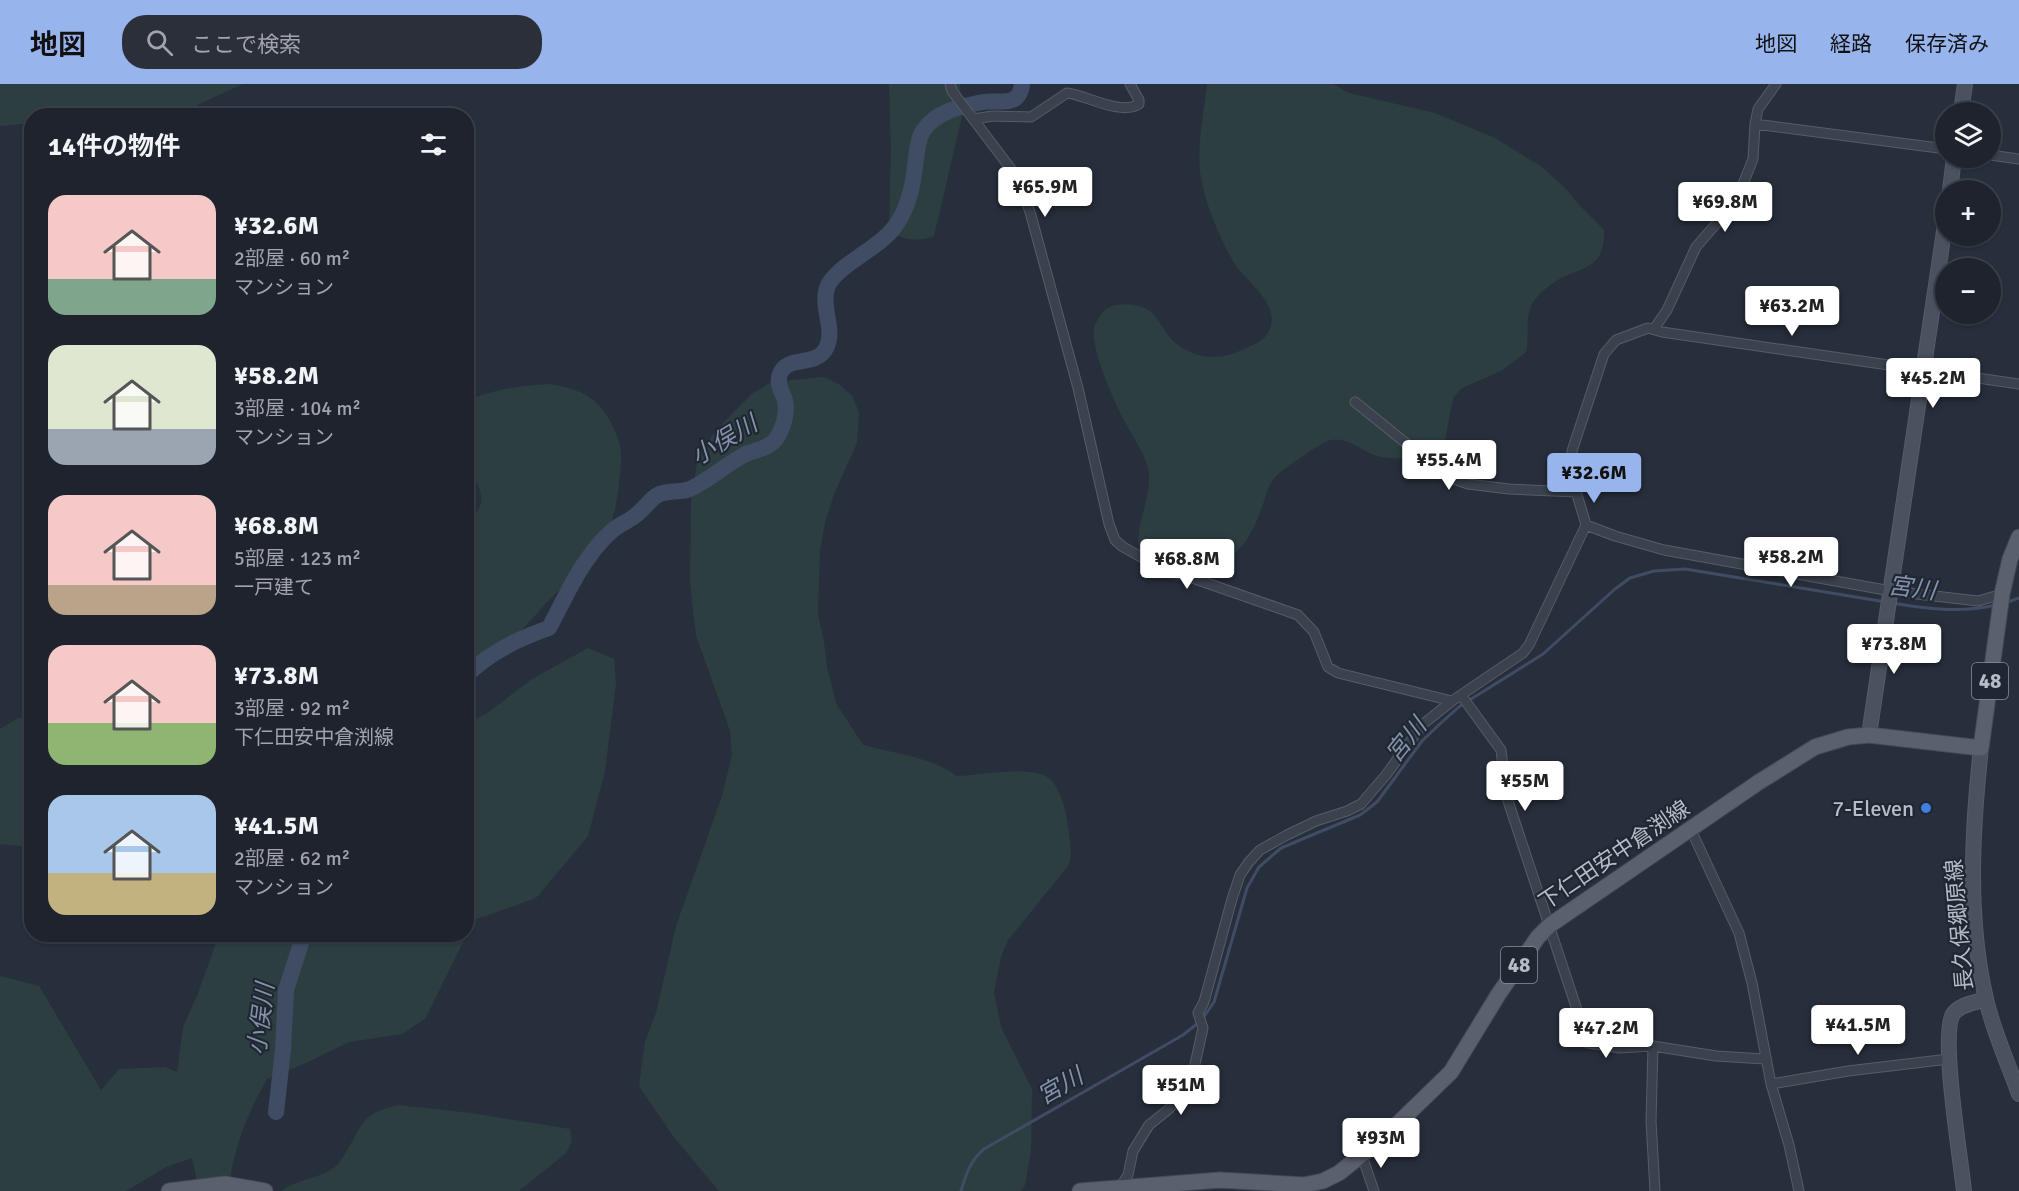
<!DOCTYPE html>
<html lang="ja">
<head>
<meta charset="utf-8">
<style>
  :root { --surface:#1e232d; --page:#2b2f39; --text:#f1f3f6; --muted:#a1a4aa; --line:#3c4049; --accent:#98b4ec }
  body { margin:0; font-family:Signika,"Noto Sans JP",sans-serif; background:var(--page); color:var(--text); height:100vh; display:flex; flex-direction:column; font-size:22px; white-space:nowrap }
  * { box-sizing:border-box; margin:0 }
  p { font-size:20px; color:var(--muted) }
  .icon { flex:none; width:33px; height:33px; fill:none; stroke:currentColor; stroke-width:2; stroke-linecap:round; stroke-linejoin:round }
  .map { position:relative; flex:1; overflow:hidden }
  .panel { position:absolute; left:24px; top:24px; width:450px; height:834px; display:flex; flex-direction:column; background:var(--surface); border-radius:24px; box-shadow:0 2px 4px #0004,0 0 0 2px var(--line) }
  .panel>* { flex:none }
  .fabs { position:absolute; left:1935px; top:18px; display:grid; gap:12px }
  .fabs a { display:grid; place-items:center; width:66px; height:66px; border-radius:50%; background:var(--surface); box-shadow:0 2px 4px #0004,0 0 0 2px var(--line); font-size:30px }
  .price { position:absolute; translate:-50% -51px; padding:0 14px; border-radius:6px; background:#fff; color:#222; font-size:20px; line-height:39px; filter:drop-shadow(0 2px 3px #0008) }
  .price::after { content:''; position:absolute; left:50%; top:36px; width:18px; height:14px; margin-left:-9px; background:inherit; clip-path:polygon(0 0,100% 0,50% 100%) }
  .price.active { background:var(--accent); color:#111 }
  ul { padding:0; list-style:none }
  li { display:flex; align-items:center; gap:18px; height:150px; padding:0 24px }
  li span { display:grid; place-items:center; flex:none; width:168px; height:120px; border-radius:18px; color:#555 }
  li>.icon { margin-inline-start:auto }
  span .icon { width:72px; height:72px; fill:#fffc; stroke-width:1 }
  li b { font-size:26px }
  h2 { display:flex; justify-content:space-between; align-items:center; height:72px; padding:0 24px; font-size:26px }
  header { display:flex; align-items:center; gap:36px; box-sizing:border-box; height:84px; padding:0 30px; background:var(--accent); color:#111 }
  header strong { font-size:28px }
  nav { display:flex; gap:33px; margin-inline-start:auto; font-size:21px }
  .search { width:420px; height:54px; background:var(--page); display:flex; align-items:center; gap:15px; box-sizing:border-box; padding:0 21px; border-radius:24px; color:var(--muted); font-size:22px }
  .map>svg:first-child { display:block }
</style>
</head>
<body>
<header>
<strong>地図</strong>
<div class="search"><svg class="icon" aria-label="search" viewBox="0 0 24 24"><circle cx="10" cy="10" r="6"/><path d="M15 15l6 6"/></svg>ここで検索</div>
<nav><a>地図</a><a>経路</a><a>保存済み</a></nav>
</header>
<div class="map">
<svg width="2019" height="1107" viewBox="0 0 2019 1107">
  <rect width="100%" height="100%" fill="#282f3c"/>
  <path fill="#2d3e40" d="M0,0H243L197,21L194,31L32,32L31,39L0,42Z
    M889,0H960L962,32L934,152C919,158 899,157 889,144L891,65Z
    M1207,0H1333L1349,9L1435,29L1495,54L1542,83L1567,106L1578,120L1604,146C1604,152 1604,159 1602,165C1597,184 1576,186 1561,194C1551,200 1540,208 1533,218C1524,234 1530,251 1526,268L1501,287L1462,304L1453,314L1442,372C1421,375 1402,376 1381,373C1363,369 1349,352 1330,356C1322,358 1281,386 1275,393C1268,401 1266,413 1262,423C1248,461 1238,473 1201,489C1183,497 1178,500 1159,491C1149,486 1141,478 1139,467C1135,440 1151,415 1149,390C1147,372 1134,355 1126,340C1116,322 1087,258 1095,241C1098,237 1100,230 1104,227C1115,217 1140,219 1151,228C1159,235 1164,247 1171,255C1192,275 1217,278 1242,266C1252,261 1264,258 1269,247C1282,219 1245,198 1233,177C1219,152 1206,122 1201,94C1196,64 1204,30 1207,0Z
    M824,293L840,301L852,312L859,328L857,359L834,410L825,439L820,467L818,531L824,557L827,584L836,619L863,661C895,670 929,672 957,692C978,692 1037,679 1052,697C1060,707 1065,724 1067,736C1069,752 1074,767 1068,782L1008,856L1001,873L994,909L1001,943L1032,1005L1031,1067L1025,1101L1021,1107H719L673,1052L639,1002L645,957L656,929L676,842L722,712L732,671L730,647L696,551L690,499L691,417L699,367L724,338L753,309L772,298Z
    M549,300C583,306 600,313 615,347C624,368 621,378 619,400C617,415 615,430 609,445C598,472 572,494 551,514C537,528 525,545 510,557C497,567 481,574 467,582V438C489,421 483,404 467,386V317C492,305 521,302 549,300Z
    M588,564L614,575L616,599L605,687L588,752L536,814L474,836L425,935L402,950L349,958L308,978L267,995C247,1030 232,1067 229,1107H199L192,1074L166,1083L126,1107H0V892L39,902L101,1006L119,985L165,983L177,988L183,943L198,909L219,851L466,850L467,639L486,630L532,595Z
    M31,633V763L0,760V645L18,634Z
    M398,1021L471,1029L570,1045L572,1057L566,1069L519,1107H281C297,1095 319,1095 335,1083C340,1079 343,1073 346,1068C365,1037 360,1031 398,1021Z"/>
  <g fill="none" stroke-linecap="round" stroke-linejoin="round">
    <path stroke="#404c63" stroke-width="3" d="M1892,519C1927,525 1961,529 1996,521
      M2005,519L2019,514
      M1203,934L1214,918L1247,804L1259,783L1281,764L1360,731L1377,718L1422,657L1442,638L1460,622L1543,570L1615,505L1630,494L1654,487L1685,485L1886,518
      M961,1107C966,1090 970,1077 984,1065L1183,951L1198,939"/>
    <path stroke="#404c63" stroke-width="16" d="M466,592C488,569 520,554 549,544C561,522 574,492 589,473C595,464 605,453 613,446C620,440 629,437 636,431C643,426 648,418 656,412C664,406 680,409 690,405C710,396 725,381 744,371C754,366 769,365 776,355C783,345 788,329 785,316C782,308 776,299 780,290C787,271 814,283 825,266C837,247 820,224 827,204C834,182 880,165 896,141C908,124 913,102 915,82C917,70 917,56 923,47C936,27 962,22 983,18C999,15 1019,25 1022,0
      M276,1028L283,966L286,906L304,850"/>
    <defs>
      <path id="street" d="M950,0L952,7L1011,85L1020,100L1030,128L1078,304L1109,440L1115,456L1123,463L1143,474L1178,489L1298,531L1314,548L1328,583L1338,589L1452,617
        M973,35L993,32L1031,33L1067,9C1086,11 1121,32 1139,20V16L1130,0
        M1755,40L1946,65
        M1990,71L2019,75
        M1654,245L1667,226L1696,163L1729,125L1741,105L1753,75L1755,40L1758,25L1776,0
        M1355,318L1448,393L1468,400L1509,405L1576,408
        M1586,441L1615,452L1664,466L1891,507L1978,517L2002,510
        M1461,611L1501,666L1507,714L1588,959L1620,964L1653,962L1716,972L1765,975
        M1691,746L1739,849L1752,899L1771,1000L1789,1061L1799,1107
        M1653,962L1651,1037L1655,1107
        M1771,1000L1848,987L1949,975
        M1362,1072L1374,1107
        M1119,1105L1128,1091L1133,1067L1149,1041L1169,1025L1191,998L1203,944L1198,929L1204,918L1232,815L1240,791L1249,778L1260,766L1287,751L1316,737L1347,727L1361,720L1386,691L1422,641L1452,617L1523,569L1529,561L1586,441C1579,415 1569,394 1572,367L1604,270L1616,256L1648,244L1662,248L2019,300"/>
      <path id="secondary" d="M1961,28L1965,0
        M1950,106L1954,74
        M1869,651L1946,134
        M1981,664C1972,747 1967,833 1986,915C1993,947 2008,979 2019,1010
        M1964,1107C1961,1077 1940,951 1953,930C1960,920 1975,919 1986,915"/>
      <path id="primary" d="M169,1107L225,1100L265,1107
        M1080,1107L1220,1096L1304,1101L1323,1097L1339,1089L1384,1053L1451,988L1498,911L1538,853L1550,841L1759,698L1815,663L1848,653L1869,651L1981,664L2002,510L2010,475L2019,453"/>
    </defs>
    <use href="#street" stroke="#565d68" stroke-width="11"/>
    <use href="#secondary" stroke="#565d68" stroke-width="16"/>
    <use href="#primary" stroke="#444b56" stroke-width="17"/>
    <use href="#street" stroke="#3b424d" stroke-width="9"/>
    <use href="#secondary" stroke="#4a515f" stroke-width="14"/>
    <use href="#primary" stroke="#5a606d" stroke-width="15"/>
  </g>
  <circle fill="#3f7fe0" stroke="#202732" stroke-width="2" cx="1926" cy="724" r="6"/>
  <g text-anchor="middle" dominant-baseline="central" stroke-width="4.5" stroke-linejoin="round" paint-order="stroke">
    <g fill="#202732" stroke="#8a909b" stroke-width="1.5">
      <rect x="1972" y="579" width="36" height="36" rx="4.5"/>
      <rect x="1501" y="863" width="36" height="36" rx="4.5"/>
    </g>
    <g font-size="21" font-weight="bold" fill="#b7bdc8">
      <text x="1990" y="597">48</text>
      <text x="1519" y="881">48</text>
    </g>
    <g font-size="22" fill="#b7bdc8" stroke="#202732" text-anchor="end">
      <text x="1914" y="724">7-Eleven</text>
    </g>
    <g font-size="22" fill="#b7bdc8" stroke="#202732">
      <text transform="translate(1614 771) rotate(-34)">下仁田安中倉渕線</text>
      <text transform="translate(1959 841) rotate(-95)">長久保郷原線</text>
    </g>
    <g font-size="24" font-style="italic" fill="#8392ab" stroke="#202732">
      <text transform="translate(724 356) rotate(-31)">小俣川</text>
      <text transform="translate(1912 504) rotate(7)">宮川</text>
      <text transform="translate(1406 656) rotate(-51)">宮川</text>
      <text transform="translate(261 935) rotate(-83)">小俣川</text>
      <text transform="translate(1060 1002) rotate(-30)">宮川</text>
    </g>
  </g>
</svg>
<div class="fabs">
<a><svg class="icon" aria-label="layers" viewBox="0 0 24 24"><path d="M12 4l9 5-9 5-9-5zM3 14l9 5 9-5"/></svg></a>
<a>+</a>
<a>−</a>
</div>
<b class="price" style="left:1045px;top:134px">¥65.9M</b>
<b class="price" style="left:1725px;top:149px">¥69.8M</b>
<b class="price" style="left:1792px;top:253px">¥63.2M</b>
<b class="price" style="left:1933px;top:325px">¥45.2M</b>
<b class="price" style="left:1449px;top:407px">¥55.4M</b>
<b class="price active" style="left:1594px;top:420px">¥32.6M</b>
<b class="price" style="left:1791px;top:504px">¥58.2M</b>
<b class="price" style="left:1187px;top:506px">¥68.8M</b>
<b class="price" style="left:1894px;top:591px">¥73.8M</b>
<b class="price" style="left:1525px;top:728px">¥55M</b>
<b class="price" style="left:1858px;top:972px">¥41.5M</b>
<b class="price" style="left:1606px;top:975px">¥47.2M</b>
<b class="price" style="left:1181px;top:1032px">¥51M</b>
<b class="price" style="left:1381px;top:1085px">¥93M</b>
<section class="panel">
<h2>14件の物件<svg class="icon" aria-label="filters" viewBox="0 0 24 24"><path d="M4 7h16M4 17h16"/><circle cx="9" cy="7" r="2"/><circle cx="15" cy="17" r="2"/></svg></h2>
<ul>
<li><span style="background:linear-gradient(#f6c9c9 70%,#7fa58c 0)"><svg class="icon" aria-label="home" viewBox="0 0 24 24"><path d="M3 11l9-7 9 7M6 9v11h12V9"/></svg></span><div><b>¥32.6M</b><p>2部屋 · 60 m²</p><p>マンション</p></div></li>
<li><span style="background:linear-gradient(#dfe7d0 70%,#9aa5b1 0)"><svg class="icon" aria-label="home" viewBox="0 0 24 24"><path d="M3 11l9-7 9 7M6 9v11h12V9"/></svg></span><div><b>¥58.2M</b><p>3部屋 · 104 m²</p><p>マンション</p></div></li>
<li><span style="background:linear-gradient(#f6c9c9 75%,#b9a48a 0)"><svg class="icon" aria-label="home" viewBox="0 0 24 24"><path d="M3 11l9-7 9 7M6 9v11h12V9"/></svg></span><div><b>¥68.8M</b><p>5部屋 · 123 m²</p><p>一戸建て</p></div></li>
<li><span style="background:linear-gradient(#f6c9c9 65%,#8fb573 0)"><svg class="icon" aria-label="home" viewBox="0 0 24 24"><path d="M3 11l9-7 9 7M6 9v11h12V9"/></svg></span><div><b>¥73.8M</b><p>3部屋 · 92 m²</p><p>下仁田安中倉渕線</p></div></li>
<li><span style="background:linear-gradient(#a9c7e8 65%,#c2b280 0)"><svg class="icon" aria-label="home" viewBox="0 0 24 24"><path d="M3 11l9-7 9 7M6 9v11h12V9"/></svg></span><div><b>¥41.5M</b><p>2部屋 · 62 m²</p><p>マンション</p></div></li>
</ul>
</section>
</div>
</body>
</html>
